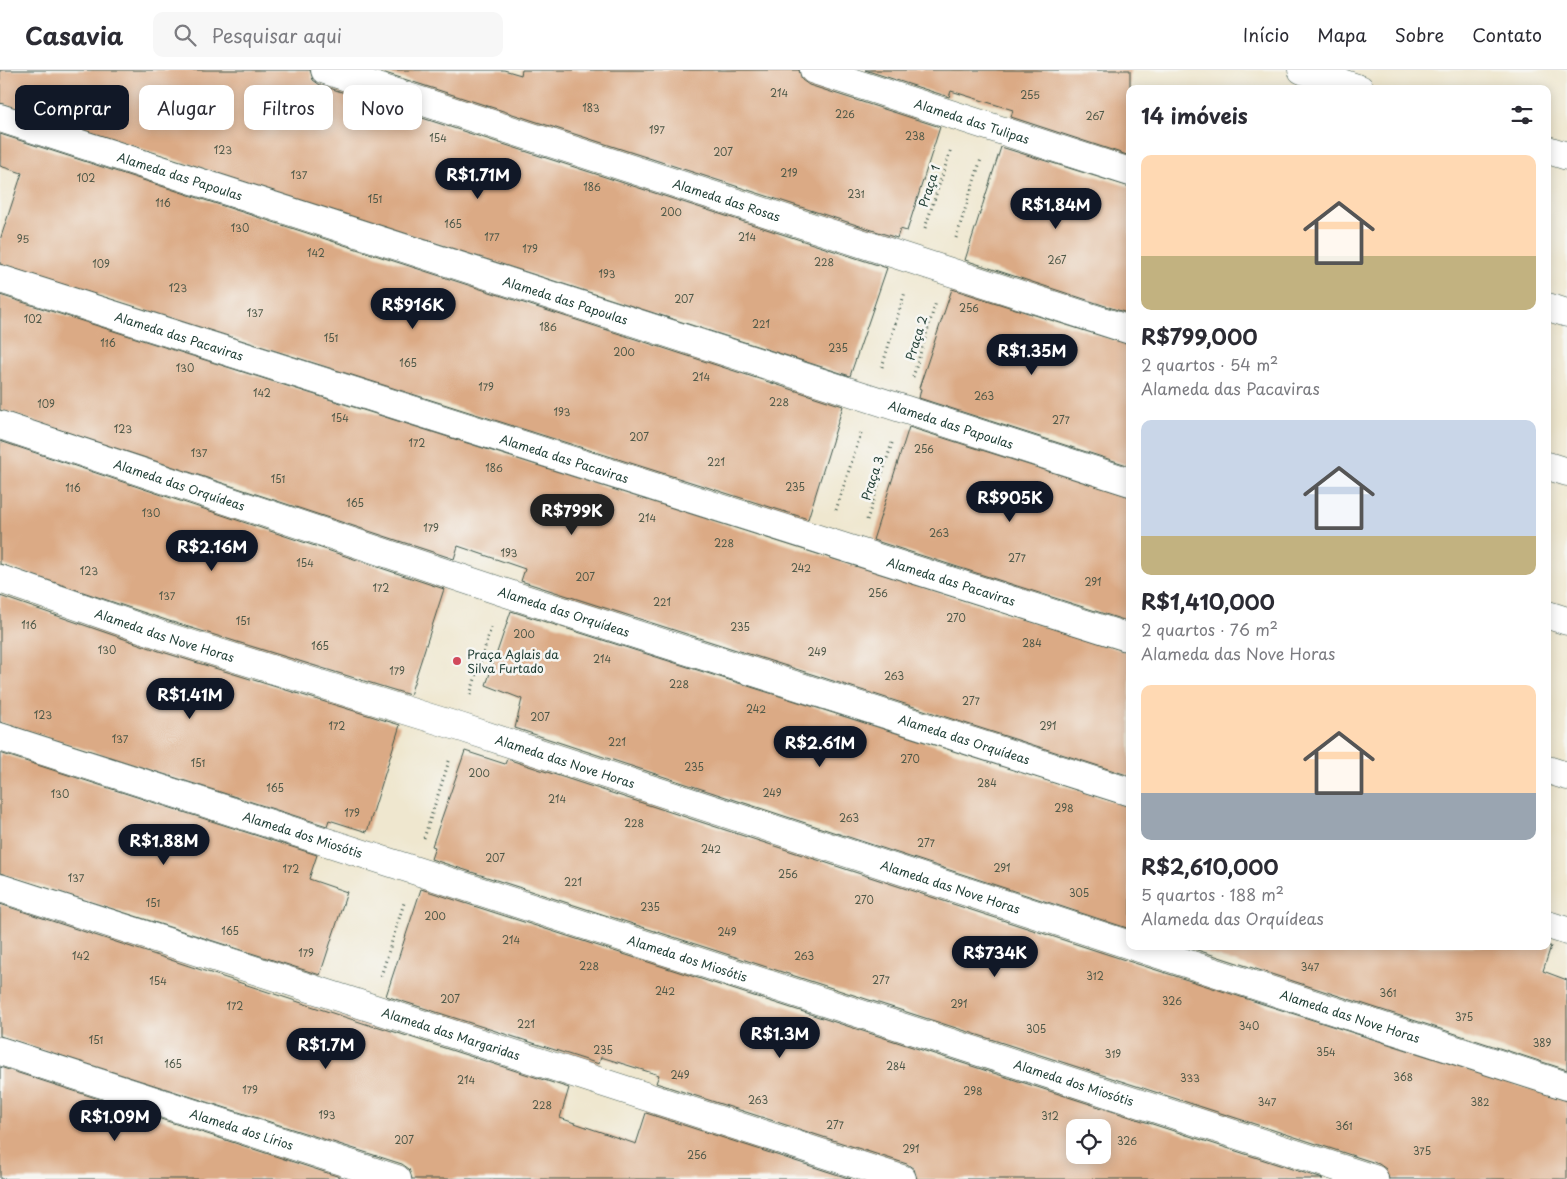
<!DOCTYPE html>
<html lang="pt">
<head>
<meta charset="utf-8">
<style>
  :root { --surface:#fff; --page:#f7f7f7; --text:#2b2b33; --muted:#7c7c81; --line:#e1e1e2; --accent:#111827 }
  body { margin:0; font-family:"Playpen Sans",sans-serif; background:var(--page); color:var(--text); height:100vh; display:flex; flex-direction:column; font-size:19px; white-space:nowrap }
  * { box-sizing:border-box; margin:0 }
  p { font-size:16px; color:var(--muted) }
  .icon { flex:none; width:28px; height:28px; fill:none; stroke:currentColor; stroke-width:2; stroke-linecap:round; stroke-linejoin:round }
  .map { position:relative; flex:1; overflow:hidden }
  .sheet { position:absolute; left:1126px; top:15px; width:425px; height:865px; display:flex; flex-direction:column; background:var(--surface); border-radius:10px; box-shadow:0 2px 12px #0003 }
  .sheet>* { flex:none }
  .hud { position:absolute; left:15px; top:15px; width:475px; height:45px; display:flex; gap:10px }
  .tools { position:absolute; left:1066px; top:1049px; display:grid; gap:10px }
  .tools a { display:grid; place-items:center; width:45px; height:45px; border-radius:10px; background:var(--surface); box-shadow:0 2px 12px #0003; font-size:25px }
  .price { position:absolute; translate:-50% -42px; padding:0 11px; border-radius:18px; background:var(--accent); color:#fff; font-size:16px; line-height:32px; filter:drop-shadow(0 1px 2px #0008) }
  .price::after { content:''; position:absolute; left:50%; top:30px; width:15px; height:11px; margin-left:-8px; background:inherit; clip-path:polygon(0 0,100% 0,50% 100%) }
  .price.current { background:#222; color:#fff }
  ul { padding:0; list-style:none }
  li { display:grid; align-content:center; gap:10px; height:265px; padding:0 15px }
  li span { display:grid; place-items:center; height:155px; border-radius:10px; color:#555 }
  li>.icon { margin-inline-start:auto }
  span .icon { width:90px; height:90px; fill:#fffc; stroke-width:1 }
  li b { font-size:21px }
  h2 { display:flex; justify-content:space-between; align-items:center; height:60px; padding:0 15px; font-size:21px }
  .tag { padding:0 18px; border-radius:10px; background:var(--surface); box-shadow:0 2px 12px #0003; font-size:18px; line-height:45px }
  .tag.current { background:var(--accent); color:#fff }
  header { display:flex; align-items:center; gap:30px; box-sizing:border-box; height:70px; padding:0 25px; background:var(--surface); border-bottom:1px solid var(--line) }
  header strong { font-size:24px }
  nav { display:flex; gap:28px; margin-inline-start:auto; font-size:18px }
  .search { width:350px; height:45px; background:var(--page); display:flex; align-items:center; gap:12px; box-sizing:border-box; padding:0 18px; border-radius:10px; color:var(--muted); font-size:19px }
  .map>svg:first-child { display:block }
</style>
</head>
<body>
<header>
<strong>Casavia</strong>
<div class="search"><svg class="icon" aria-label="search" viewBox="0 0 24 24"><circle cx="10" cy="10" r="6"/><path d="M15 15l6 6"/></svg>Pesquisar aqui</div>
<nav><a>Início</a><a>Mapa</a><a>Sobre</a><a>Contato</a></nav>
</header>
<div class="map">
<svg width="1567" height="1109" viewBox="0 0 1567 1109">
  <rect width="100%" height="100%" fill="#f6f6f2"/>
  <filter id="ink" filterUnits="userSpaceOnUse"><feTurbulence type="fractalNoise" baseFrequency=".02" numOctaves="2"/><feDisplacementMap in="SourceGraphic" scale="10" xChannelSelector="R" yChannelSelector="G"/><feConvolveMatrix kernelMatrix="1 2 1 2 8 2 1 2 1" color-interpolation-filters="sRGB"/></filter>
  <filter id="wash" filterUnits="userSpaceOnUse"><feTurbulence type="fractalNoise" baseFrequency=".0096" numOctaves="4" result="noise"/><feDisplacementMap in="SourceGraphic" scale="20" xChannelSelector="R" yChannelSelector="G"/><feGaussianBlur stdDeviation="1.12" result="paint"/><feColorMatrix in="noise" values="0 0 0 0 0 0 0 0 0 0 0 0 0 0 0 0 0 1.4 0 .05"/><feComposite in="paint" operator="in"/></filter>
  <g filter="url(#wash)">
    <rect width="100%" height="100%" fill="#efe7cf"/>
    <g id="blocks">
      <path fill="#dbaa85" fill-rule="evenodd" d="M0,0H310L313,10L320,15L887,198L850,306L0,33Z
        M376,0H504L521,5L522,0H799L802,10L809,15L940,57L907,161L900,159L897,168Z
        M865,0H1130V86L1011,47L1013,40L951,21L949,27Z
        M0,64L843,336L808,449L0,194V170L22,103L0,96Z
        M1001,77L1130,117V244L965,190Z
        M952,219L1130,275V396L919,328L921,319L919,318Z
        M0,225L1130,583V706L521,511L525,499L458,476L454,489L0,340Z
        M909,357L1130,427V552L873,470Z
        M0,371L444,519L410,625L169,551L0,494Z
        M0,526L159,581L400,655L367,762L329,750L327,756L0,652Z
        M511,541L1130,737V859L515,658L522,629L486,615Z
        M465,681L505,694L507,689L1128,891L1567,1031V1109H1389L1386,1099L1379,1094L431,789L435,777L432,776Z
        M0,683L317,785L309,809L347,822L320,905L0,803Z
        M421,819L1323,1109H917L914,1099L907,1094L656,1013L659,1005L601,987L599,994L386,926ZM1075,1058H1102V1085H1075Z
        M0,834L375,957L376,956L569,1018L560,1048L636,1074L646,1043L851,1109H412L409,1099L402,1094L0,966Z
        M1185,876H1551L1543,901L1567,910V1000Z
        M0,997L346,1109H0Z"/>
    </g>
  </g>
  <g filter="url(#ink)">
    <use href="#blocks" fill-opacity="0" stroke="#3e564b" stroke-width="1"/>
    <g fill="none" stroke-linecap="round" stroke-linejoin="round">
      <defs>
        <g id="minor">
          <path id="s1" d="M325,0L1130,260"/>
          <path id="s2" d="M814,0L1130,102"/>
          <path d="M1302,0L1360,19"/>
          <path id="s3" d="M0,48L1130,412"/>
          <path d="M1548,80L1567,86"/>
          <path id="s4" d="M0,209L1130,568"/>
          <path d="M1548,237L1567,243"/>
          <path id="s5" d="M0,355L503,522L1130,722"/>
          <path d="M1548,396L1567,402"/>
          <path id="s6" d="M0,509L164,566L460,657L1130,875"/>
          <path d="M1548,545L1567,551"/>
          <path id="s7" d="M0,667L1374,1109"/>
          <path d="M1548,700L1567,706"/>
          <path id="s8" d="M0,818L902,1109"/>
          <path d="M1548,855L1567,861"/>
          <path id="s9" d="M1133,876L1567,1016"/>
          <path id="s10" d="M0,981L397,1109"/>
        </g>
      </defs>
      <use href="#minor" stroke="#3e564b" stroke-width="29"/>
      <path stroke="#3e564b" stroke-width="3" stroke-dasharray="1 4" stroke-linecap="butt" d="M925,158L951,79
        M956,168L981,89
        M882,297L905,222
        M913,307L936,232
        M836,440L862,360
        M867,450L893,370
        M470,625L492,555
        M424,768L450,688
        M381,906L404,833"/>
      <use href="#minor" stroke="#fff" stroke-width="28"/>
    </g>
  </g>
  <circle fill="#d1495b" stroke="#f6f6f2" stroke-width="2" cx="457" cy="591" r="5"/>
  <g text-anchor="middle" dominant-baseline="central" stroke-width="5" stroke-linejoin="round" paint-order="stroke">
    <g font-size="10" fill="#4e5848">
      <text x="779" y="22">214</text>
      <text x="1030" y="24">255</text>
      <text x="591" y="37">183</text>
      <text x="845" y="43">226</text>
      <text x="1095" y="45">267</text>
      <text x="657" y="59">197</text>
      <text x="915" y="65">238</text>
      <text x="438" y="67">154</text>
      <text x="223" y="79">123</text>
      <text x="723" y="81">207</text>
      <text x="789" y="102">219</text>
      <text x="299" y="104">137</text>
      <text x="86" y="107">102</text>
      <text x="592" y="116">186</text>
      <text x="856" y="123">231</text>
      <text x="375" y="128">151</text>
      <text x="163" y="132">116</text>
      <text x="671" y="141">200</text>
      <text x="453" y="153">165</text>
      <text x="240" y="157">130</text>
      <text x="492" y="166">177</text>
      <text x="747" y="166">214</text>
      <text x="23" y="168">95</text>
      <text x="530" y="178">179</text>
      <text x="316" y="182">142</text>
      <text x="1057" y="189">267</text>
      <text x="824" y="191">228</text>
      <text x="101" y="193">109</text>
      <text x="607" y="203">193</text>
      <text x="178" y="217">123</text>
      <text x="684" y="228">207</text>
      <text x="969" y="237">256</text>
      <text x="255" y="242">137</text>
      <text x="33" y="248">102</text>
      <text x="761" y="253">221</text>
      <text x="548" y="256">186</text>
      <text x="331" y="267">151</text>
      <text x="108" y="272">116</text>
      <text x="838" y="277">235</text>
      <text x="624" y="281">200</text>
      <text x="408" y="292">165</text>
      <text x="185" y="297">130</text>
      <text x="701" y="306">214</text>
      <text x="486" y="316">179</text>
      <text x="262" y="322">142</text>
      <text x="984" y="325">263</text>
      <text x="779" y="331">228</text>
      <text x="46" y="333">109</text>
      <text x="562" y="341">193</text>
      <text x="340" y="347">154</text>
      <text x="1061" y="349">277</text>
      <text x="123" y="358">123</text>
      <text x="639" y="366">207</text>
      <text x="417" y="372">172</text>
      <text x="924" y="378">256</text>
      <text x="199" y="382">137</text>
      <text x="716" y="391">221</text>
      <text x="494" y="397">186</text>
      <text x="278" y="408">151</text>
      <text x="795" y="416">235</text>
      <text x="73" y="417">116</text>
      <text x="355" y="432">165</text>
      <text x="151" y="442">130</text>
      <text x="647" y="447">214</text>
      <text x="431" y="457">179</text>
      <text x="939" y="462">263</text>
      <text x="724" y="472">228</text>
      <text x="509" y="482">193</text>
      <text x="1017" y="487">277</text>
      <text x="305" y="492">154</text>
      <text x="801" y="497">242</text>
      <text x="89" y="500">123</text>
      <text x="585" y="506">207</text>
      <text x="1093" y="511">291</text>
      <text x="381" y="517">172</text>
      <text x="878" y="522">256</text>
      <text x="167" y="525">137</text>
      <text x="662" y="531">221</text>
      <text x="956" y="547">270</text>
      <text x="243" y="550">151</text>
      <text x="29" y="554">116</text>
      <text x="740" y="556">235</text>
      <text x="524" y="563">200</text>
      <text x="1032" y="572">284</text>
      <text x="320" y="575">165</text>
      <text x="107" y="579">130</text>
      <text x="817" y="581">249</text>
      <text x="602" y="588">214</text>
      <text x="397" y="600">179</text>
      <text x="894" y="605">263</text>
      <text x="679" y="613">228</text>
      <text x="971" y="630">277</text>
      <text x="756" y="638">242</text>
      <text x="43" y="644">123</text>
      <text x="540" y="646">207</text>
      <text x="337" y="655">172</text>
      <text x="1048" y="655">291</text>
      <text x="120" y="668">137</text>
      <text x="617" y="671">221</text>
      <text x="910" y="688">270</text>
      <text x="198" y="692">151</text>
      <text x="694" y="696">235</text>
      <text x="479" y="702">200</text>
      <text x="987" y="712">284</text>
      <text x="275" y="717">165</text>
      <text x="772" y="722">249</text>
      <text x="60" y="723">130</text>
      <text x="557" y="728">214</text>
      <text x="1064" y="737">298</text>
      <text x="352" y="742">179</text>
      <text x="849" y="747">263</text>
      <text x="634" y="752">228</text>
      <text x="926" y="772">277</text>
      <text x="711" y="778">242</text>
      <text x="495" y="787">207</text>
      <text x="1002" y="797">291</text>
      <text x="291" y="798">172</text>
      <text x="788" y="803">256</text>
      <text x="76" y="807">137</text>
      <text x="573" y="811">221</text>
      <text x="1079" y="822">305</text>
      <text x="864" y="829">270</text>
      <text x="153" y="832">151</text>
      <text x="650" y="836">235</text>
      <text x="435" y="845">200</text>
      <text x="230" y="860">165</text>
      <text x="727" y="861">249</text>
      <text x="511" y="869">214</text>
      <text x="306" y="882">179</text>
      <text x="81" y="885">142</text>
      <text x="804" y="885">263</text>
      <text x="589" y="895">228</text>
      <text x="1310" y="896">347</text>
      <text x="1095" y="905">312</text>
      <text x="881" y="909">277</text>
      <text x="158" y="910">154</text>
      <text x="665" y="920">242</text>
      <text x="1388" y="922">361</text>
      <text x="450" y="928">207</text>
      <text x="1172" y="930">326</text>
      <text x="959" y="933">291</text>
      <text x="235" y="935">172</text>
      <text x="1464" y="946">375</text>
      <text x="526" y="953">221</text>
      <text x="1249" y="955">340</text>
      <text x="1036" y="958">305</text>
      <text x="96" y="969">151</text>
      <text x="1542" y="972">389</text>
      <text x="603" y="979">235</text>
      <text x="1326" y="981">354</text>
      <text x="1113" y="983">319</text>
      <text x="173" y="993">165</text>
      <text x="896" y="995">284</text>
      <text x="680" y="1004">249</text>
      <text x="1403" y="1006">368</text>
      <text x="1190" y="1007">333</text>
      <text x="466" y="1009">214</text>
      <text x="250" y="1019">179</text>
      <text x="973" y="1020">298</text>
      <text x="758" y="1029">263</text>
      <text x="1267" y="1031">347</text>
      <text x="1480" y="1031">382</text>
      <text x="542" y="1034">228</text>
      <text x="327" y="1044">193</text>
      <text x="1050" y="1045">312</text>
      <text x="835" y="1054">277</text>
      <text x="1344" y="1055">361</text>
      <text x="404" y="1069">207</text>
      <text x="1127" y="1070">326</text>
      <text x="911" y="1078">291</text>
      <text x="1422" y="1080">375</text>
      <text x="697" y="1084">256</text>
    </g>
    <g font-size="12" fill="#1f3d34" stroke="#f6f6f2">
      <text stroke="none"><textPath href="#s2" startOffset="166">Alameda das Tulipas</textPath></text>
      <text stroke="none"><textPath href="#s3" startOffset="189">Alameda das Papoulas</textPath></text>
      <text transform="translate(929 116) rotate(-72)">Praça 1</text>
      <text stroke="none"><textPath href="#s1" startOffset="422">Alameda das Rosas</textPath></text>
      <text stroke="none"><textPath href="#s3" startOffset="594">Alameda das Papoulas</textPath></text>
      <text stroke="none"><textPath href="#s4" startOffset="188">Alameda das Pacaviras</textPath></text>
      <text transform="translate(916 268) rotate(-73)">Praça 2</text>
      <text stroke="none"><textPath href="#s3" startOffset="999">Alameda das Papoulas</textPath></text>
      <text stroke="none"><textPath href="#s4" startOffset="592">Alameda das Pacaviras</textPath></text>
      <text transform="translate(872 408) rotate(-72)">Praça 3</text>
      <text stroke="none"><textPath href="#s5" startOffset="189">Alameda das Orquídeas</textPath></text>
      <text stroke="none"><textPath href="#s4" startOffset="998">Alameda das Pacaviras</textPath></text>
      <text stroke="none"><textPath href="#s5" startOffset="594">Alameda das Orquídeas</textPath></text>
      <text stroke="none"><textPath href="#s6" startOffset="174">Alameda das Nove Horas</textPath></text>
      <text stroke="none"><textPath href="#s5" startOffset="1014">Alameda das Orquídeas</textPath></text>
      <text stroke="none"><textPath href="#s6" startOffset="594">Alameda das Nove Horas</textPath></text>
      <text stroke="none"><textPath href="#s7" startOffset="318">Alameda dos Miosótis</textPath></text>
      <text stroke="none"><textPath href="#s6" startOffset="999">Alameda das Nove Horas</textPath></text>
      <text stroke="none"><textPath href="#s7" startOffset="722">Alameda dos Miosótis</textPath></text>
      <text stroke="none"><textPath href="#s9" startOffset="228">Alameda das Nove Horas</textPath></text>
      <text stroke="none"><textPath href="#s8" startOffset="474">Alameda das Margaridas</textPath></text>
      <text stroke="none"><textPath href="#s7" startOffset="1128">Alameda dos Miosótis</textPath></text>
      <text stroke="none"><textPath href="#s10" startOffset="254">Alameda dos Lírios</textPath></text>
    </g>
    <g font-size="12" fill="#1f3d34" stroke="#f6f6f2" text-anchor="start">
      <text x="467" y="584">Praça Aglais da<tspan x="467" dy="14">Silva Furtado</tspan></text>
    </g>
  </g>
</svg>
<div class="tools">
<a><svg class="icon" aria-label="locate" viewBox="0 0 24 24"><circle cx="12" cy="12" r="6"/><path d="M12 2v4M12 18v4M2 12h4M18 12h4"/></svg></a>
</div>
<b class="price" style="left:478px;top:130px">R$1.71M</b>
<b class="price" style="left:1056px;top:160px">R$1.84M</b>
<b class="price" style="left:413px;top:260px">R$916K</b>
<b class="price" style="left:1032px;top:306px">R$1.35M</b>
<b class="price" style="left:1010px;top:453px">R$905K</b>
<b class="price current" style="left:572px;top:466px">R$799K</b>
<b class="price" style="left:212px;top:502px">R$2.16M</b>
<b class="price" style="left:190px;top:650px">R$1.41M</b>
<b class="price" style="left:820px;top:698px">R$2.61M</b>
<b class="price" style="left:164px;top:796px">R$1.88M</b>
<b class="price" style="left:995px;top:908px">R$734K</b>
<b class="price" style="left:780px;top:989px">R$1.3M</b>
<b class="price" style="left:326px;top:1000px">R$1.7M</b>
<b class="price" style="left:115px;top:1072px">R$1.09M</b>
<div class="hud">
<a class="tag current">Comprar</a>
<a class="tag">Alugar</a>
<a class="tag">Filtros</a>
<a class="tag">Novo</a>
</div>
<section class="sheet">
<h2>14 imóveis<svg class="icon" aria-label="filters" viewBox="0 0 24 24"><path d="M4 7h16M4 17h16"/><circle cx="9" cy="7" r="2"/><circle cx="15" cy="17" r="2"/></svg></h2>
<ul>
<li><span style="background:linear-gradient(#ffd9b3 65%,#c2b280 0)"><svg class="icon" aria-label="home" viewBox="0 0 24 24"><path d="M3 11l9-7 9 7M6 9v11h12V9"/></svg></span><div><b>R$799,000</b><p>2 quartos · 54 m²</p><p>Alameda das Pacaviras</p></div></li>
<li><span style="background:linear-gradient(#c9d6e8 75%,#c2b280 0)"><svg class="icon" aria-label="home" viewBox="0 0 24 24"><path d="M3 11l9-7 9 7M6 9v11h12V9"/></svg></span><div><b>R$1,410,000</b><p>2 quartos · 76 m²</p><p>Alameda das Nove Horas</p></div></li>
<li><span style="background:linear-gradient(#ffd9b3 70%,#9aa5b1 0)"><svg class="icon" aria-label="home" viewBox="0 0 24 24"><path d="M3 11l9-7 9 7M6 9v11h12V9"/></svg></span><div><b>R$2,610,000</b><p>5 quartos · 188 m²</p><p>Alameda das Orquídeas</p></div></li>
</ul>
</section>
</div>
</body>
</html>
